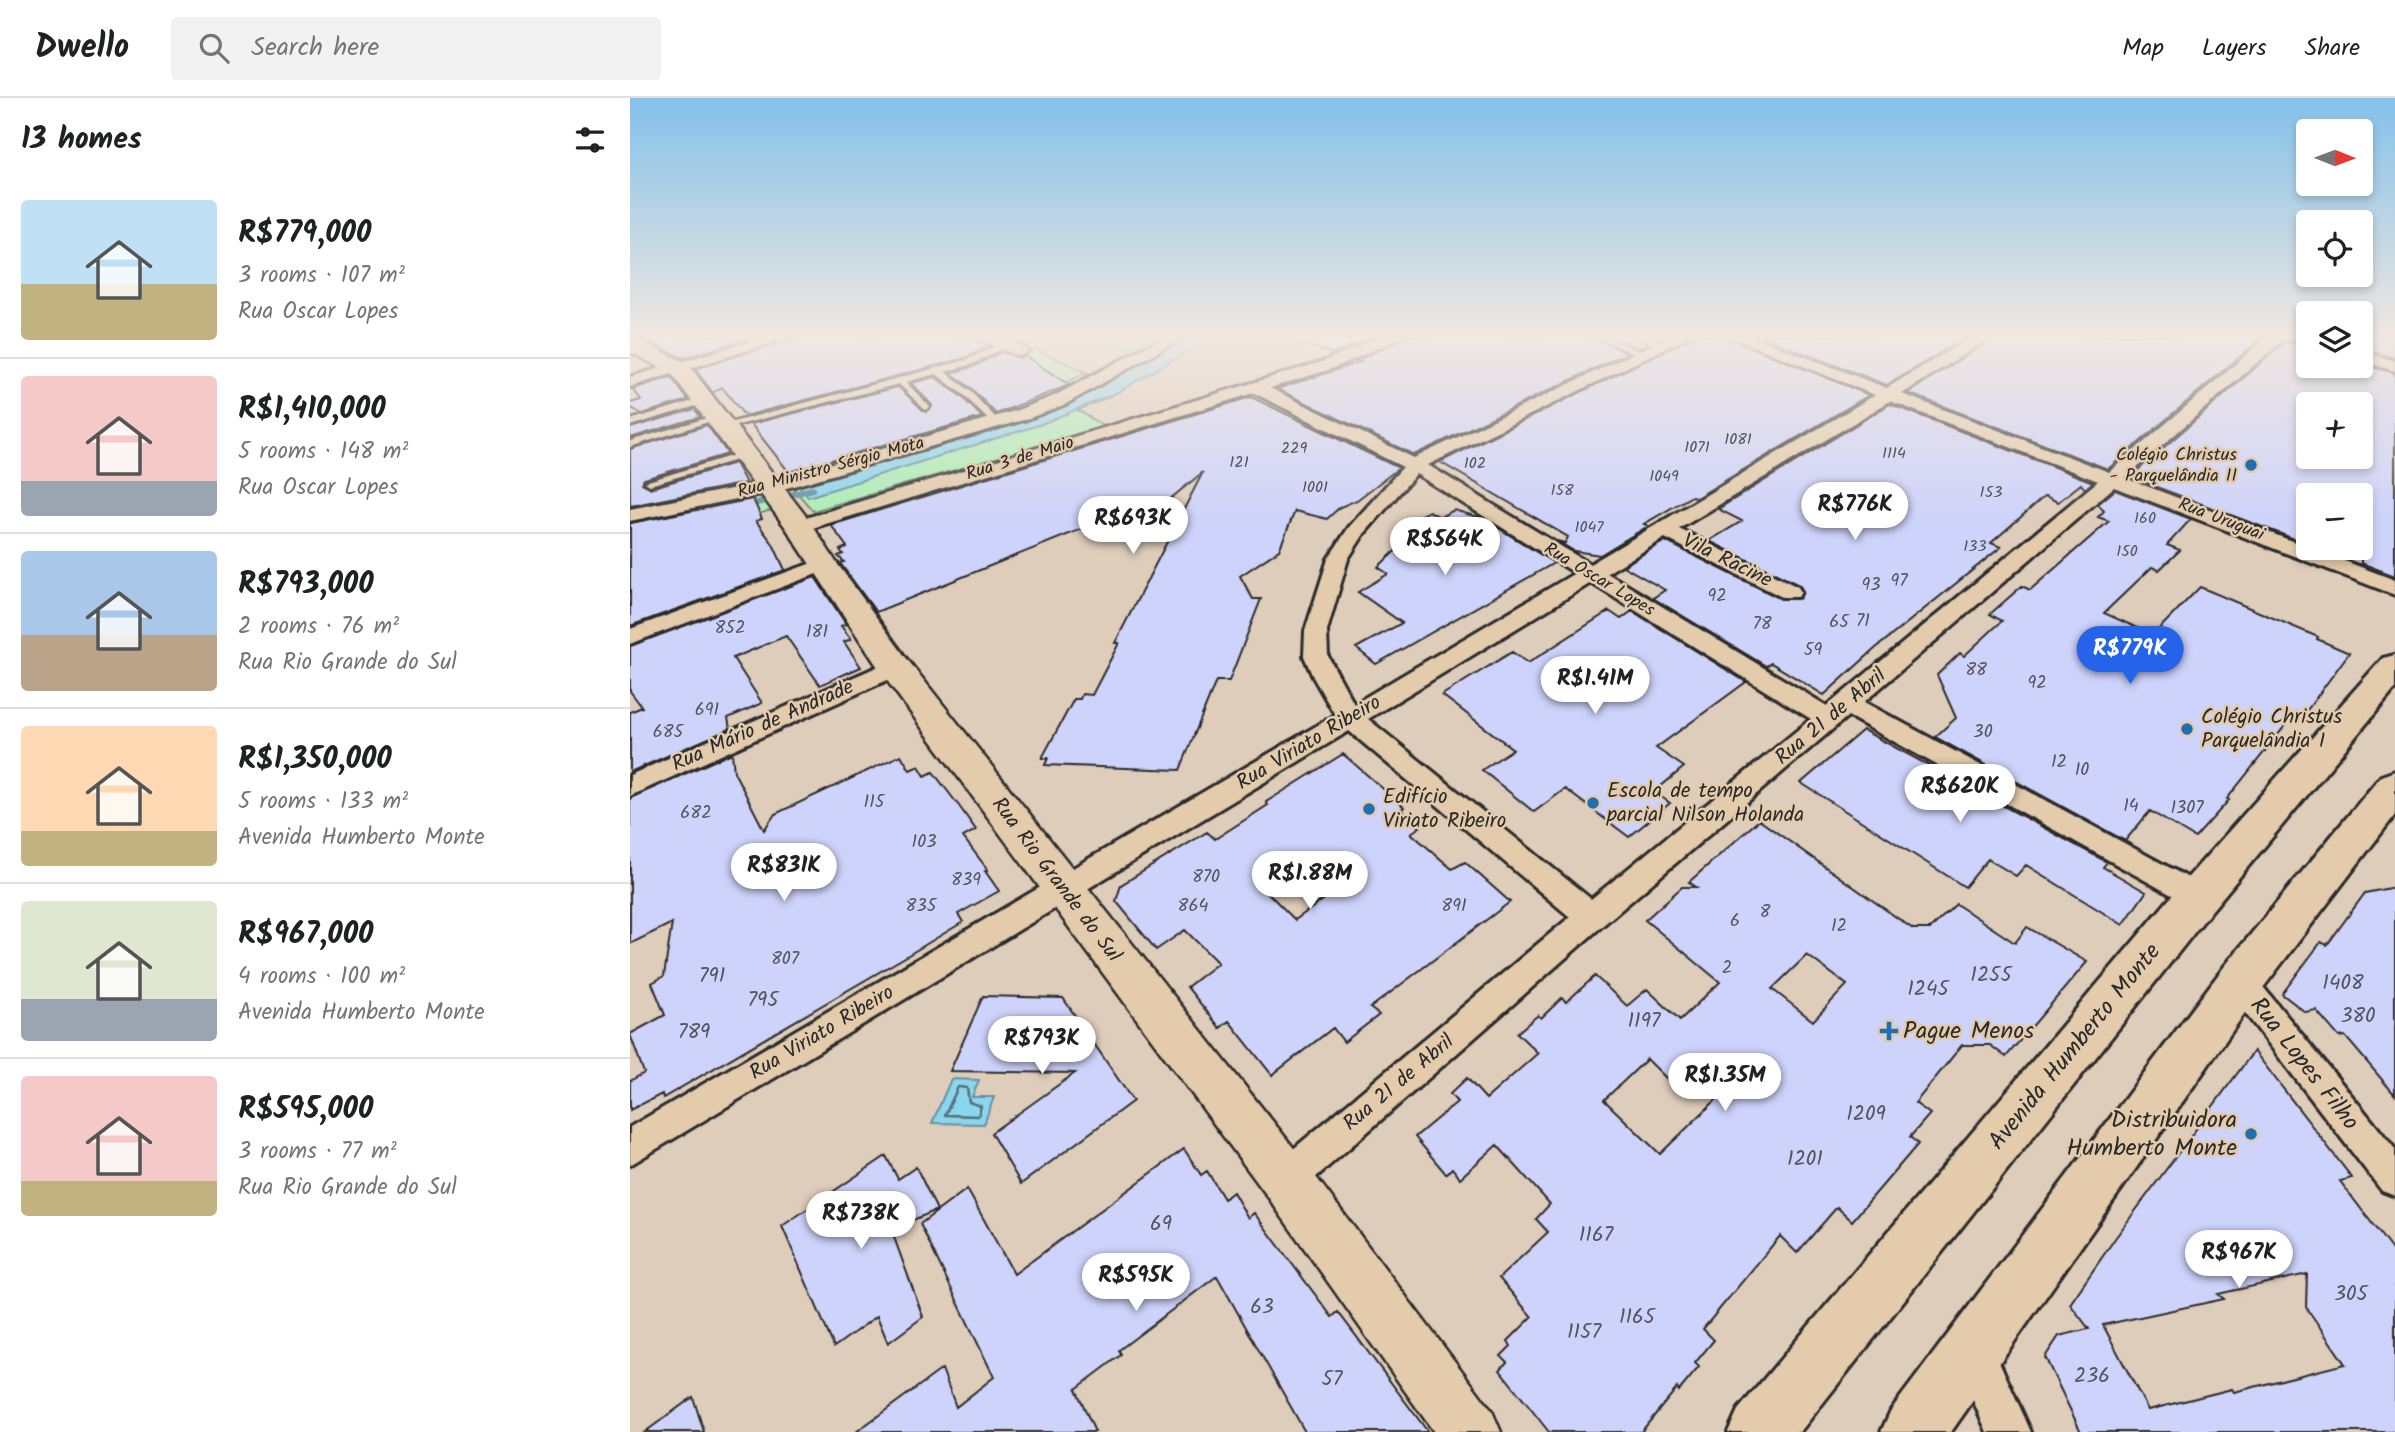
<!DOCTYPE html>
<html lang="en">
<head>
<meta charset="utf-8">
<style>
  :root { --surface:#fff; --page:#f2f2f2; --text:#202124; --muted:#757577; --line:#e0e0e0; --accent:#2563eb }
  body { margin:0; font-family:Kalam,sans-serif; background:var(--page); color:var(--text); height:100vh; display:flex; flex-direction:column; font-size:26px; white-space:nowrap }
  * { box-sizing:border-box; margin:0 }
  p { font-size:23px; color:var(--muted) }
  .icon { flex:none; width:38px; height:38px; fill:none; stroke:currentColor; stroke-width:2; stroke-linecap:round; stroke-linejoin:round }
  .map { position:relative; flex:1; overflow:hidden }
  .details { display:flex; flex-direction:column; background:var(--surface); width:630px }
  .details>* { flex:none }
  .needle { width:46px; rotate:91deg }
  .buttons { position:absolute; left:1666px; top:21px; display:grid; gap:14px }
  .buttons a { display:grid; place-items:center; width:77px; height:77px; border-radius:7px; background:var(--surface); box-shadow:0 4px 10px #0003; font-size:35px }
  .price { position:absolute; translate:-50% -60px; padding:0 16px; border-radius:24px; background:#fff; color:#222; font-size:23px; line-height:46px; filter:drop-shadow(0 2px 4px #0008) }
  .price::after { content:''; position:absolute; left:50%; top:42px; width:21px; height:16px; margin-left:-10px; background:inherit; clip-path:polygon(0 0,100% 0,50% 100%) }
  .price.current { background:var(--accent); color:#fff }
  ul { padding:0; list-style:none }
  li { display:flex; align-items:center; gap:21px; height:175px; padding:0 21px }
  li+li { border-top:2px solid var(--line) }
  li span { display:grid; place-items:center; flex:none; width:196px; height:140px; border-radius:7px; color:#555 }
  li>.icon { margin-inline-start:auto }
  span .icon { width:84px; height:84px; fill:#fffc; stroke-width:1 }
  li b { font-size:30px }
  h2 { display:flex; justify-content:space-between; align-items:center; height:84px; padding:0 21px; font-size:30px }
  header { display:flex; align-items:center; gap:42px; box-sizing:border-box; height:98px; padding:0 35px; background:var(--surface); border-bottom:2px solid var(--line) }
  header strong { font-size:33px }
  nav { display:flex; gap:38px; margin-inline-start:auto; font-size:24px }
  .search { width:490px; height:63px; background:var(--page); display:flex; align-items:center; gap:18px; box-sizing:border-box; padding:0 24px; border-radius:7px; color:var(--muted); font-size:26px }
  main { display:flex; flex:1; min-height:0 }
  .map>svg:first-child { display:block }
</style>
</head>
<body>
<header>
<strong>Dwello</strong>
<div class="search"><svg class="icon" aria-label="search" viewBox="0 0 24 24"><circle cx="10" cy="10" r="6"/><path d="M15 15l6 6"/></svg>Search here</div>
<nav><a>Map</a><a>Layers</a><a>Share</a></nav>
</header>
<main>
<section class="details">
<h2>13 homes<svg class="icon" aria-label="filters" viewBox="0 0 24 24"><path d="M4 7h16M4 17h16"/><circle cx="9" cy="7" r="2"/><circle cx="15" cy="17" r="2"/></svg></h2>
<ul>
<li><span style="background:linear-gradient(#bfe0f5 60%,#c2b280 0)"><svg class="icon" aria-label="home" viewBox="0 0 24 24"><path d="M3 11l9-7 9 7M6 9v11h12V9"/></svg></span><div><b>R$779,000</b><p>3 rooms · 107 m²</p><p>Rua Oscar Lopes</p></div></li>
<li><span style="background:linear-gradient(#f6c9c9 75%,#9aa5b1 0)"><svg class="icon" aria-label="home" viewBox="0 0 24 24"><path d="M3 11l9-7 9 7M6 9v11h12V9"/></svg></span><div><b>R$1,410,000</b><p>5 rooms · 148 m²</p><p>Rua Oscar Lopes</p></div></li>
<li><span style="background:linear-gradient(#a9c7e8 60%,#b9a48a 0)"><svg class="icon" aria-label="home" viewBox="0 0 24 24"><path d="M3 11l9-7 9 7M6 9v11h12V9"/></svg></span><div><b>R$793,000</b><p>2 rooms · 76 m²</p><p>Rua Rio Grande do Sul</p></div></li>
<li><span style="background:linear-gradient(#ffd9b3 75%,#c2b280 0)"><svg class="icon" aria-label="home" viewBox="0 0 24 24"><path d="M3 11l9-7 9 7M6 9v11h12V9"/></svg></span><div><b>R$1,350,000</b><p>5 rooms · 133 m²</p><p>Avenida Humberto Monte</p></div></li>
<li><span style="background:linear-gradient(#dfe7d0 70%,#9aa5b1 0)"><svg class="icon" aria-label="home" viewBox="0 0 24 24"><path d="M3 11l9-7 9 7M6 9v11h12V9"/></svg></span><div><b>R$967,000</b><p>4 rooms · 100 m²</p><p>Avenida Humberto Monte</p></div></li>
<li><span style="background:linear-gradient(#f6c9c9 75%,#c2b280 0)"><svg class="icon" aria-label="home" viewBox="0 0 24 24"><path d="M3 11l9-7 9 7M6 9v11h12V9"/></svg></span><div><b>R$595,000</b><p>3 rooms · 77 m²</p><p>Rua Rio Grande do Sul</p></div></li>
</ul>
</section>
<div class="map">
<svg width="1765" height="1334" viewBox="0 0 1765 1334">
  <rect width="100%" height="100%" fill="#dfcdbc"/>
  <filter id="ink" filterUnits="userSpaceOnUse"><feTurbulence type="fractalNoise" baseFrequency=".0143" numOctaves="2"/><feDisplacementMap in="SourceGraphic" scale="14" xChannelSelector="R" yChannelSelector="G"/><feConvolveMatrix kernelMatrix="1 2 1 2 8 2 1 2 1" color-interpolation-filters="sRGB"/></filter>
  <g filter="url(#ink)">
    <path fill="#acedb6" stroke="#6c8c70" stroke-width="2" d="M454,237H527L498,251Z
      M550,237H586L476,300L448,312L474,329L183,413L158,384L401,314Z
      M405,251L457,275L411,295L359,268Z
      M118,386L142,412L90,427L0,438V411Z"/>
    <path fill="#8cd5ee" stroke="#6591a0" stroke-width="2" d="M561,237H584L488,294L409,327L178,399L168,387L424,311Z
      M321,981L349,982L342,999H364L354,1026L302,1025Z"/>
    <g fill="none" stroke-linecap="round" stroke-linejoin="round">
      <path stroke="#526f79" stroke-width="2.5" d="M328,989L337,990L339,1004L351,1008L348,1018L315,1017Z"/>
      <path stroke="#6591a0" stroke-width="6" d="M115,408L183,391"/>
    </g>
    <path fill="#ced3fb" stroke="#2b2b2b" stroke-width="2" fill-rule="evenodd" d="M3,237H131L53,260Z
      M169,237H337L359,248L335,260L115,318L92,289L83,295L65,271Z
      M662,237H747L704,256L661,243Z
      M779,237H959L997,255L784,357L647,291L731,264L726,263Z
      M1065,237H1094L1239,297L1066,400L1062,398L1014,426L1018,428L970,457L944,453L927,443L935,445L938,439L810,364Z
      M1127,237H1339L1257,287Z
      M1367,237H1635L1478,371L1278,295Z
      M1731,237H1765V260L1731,251Z
      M1655,244L1678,250V268L1731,266L1765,275V478L1731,465V397H1678V446L1500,379ZM1678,306H1731V359H1678Z
      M372,254L389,260L395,258L439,287L366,316L342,291L321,275L343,269Z
      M41,279L58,302L12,316L0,309V305L11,302L3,291Z
      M305,279L332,299L352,319L159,374L121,326L268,289L296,314L302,307L281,285Z
      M621,299L769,370L727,402L710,409L697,421L665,413L649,452L610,478L623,501H631L599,583H586L550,672L415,667L418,660H412L444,601H450L452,596L462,597L489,545H485L573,374L495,438L459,428L246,514L210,465L214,464L208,458L213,456L210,452L217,449L201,427Z
      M1260,306L1463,384L1455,391L1451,386L1428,404L1415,398L1361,445L1371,449L1246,550L1194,597L1141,565L1136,568L1023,500L1035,492L993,468L1035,443L1151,501L1170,500L1173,493L1169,487L1079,443L1112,423L1088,411Z
      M65,311L70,319L0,340V330Z
      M77,327L98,356L14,381L12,385L21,390L105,365L116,385L0,408V351Z
      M1485,392L1561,421L1537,447L1550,452L1529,472L1522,469L1474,515L1523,537L1570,489L1688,539L1687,541L1719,555L1672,619L1666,614L1597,701L1599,702L1565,740L1520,713L1495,743L1305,639L1326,620L1307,577L1330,555L1334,558L1372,523L1360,516L1392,488L1400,492L1479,423L1468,419L1474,413L1468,406Z
      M123,401L132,421L126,423L143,446L155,472L0,528V425Z
      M824,412L854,421L924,465L746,566L726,550L772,525L728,494L758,476L748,469L776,443L793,435L776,424L799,413L810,419Z
      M185,479L216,526L211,528L221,541L214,544L231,569L190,587L156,538L103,560L132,605L98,620L100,631L0,674V614L12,609L0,593V548Z
      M979,513L991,521L1002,513L1116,584L1026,650L1054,669L1024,694L1040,705L999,739L935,691L904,714L852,672L883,651L812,597L882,554L898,565Z
      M1233,632L1477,764L1473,769L1516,794L1493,827L1396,767L1386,778L1358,761L1335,789L1171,685Z
      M102,655L104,674L134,732L145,716L271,657L280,672L289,668L295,678L303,674L329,708L346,732L333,739L358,772L355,773L369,793L328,816L333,824L275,859L33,1000L32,996L0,1012V983L14,975L0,936L35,917L22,885L34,878L42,825L0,846V700Z
      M713,656L774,709L771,712L790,729L781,735L822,771L835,764L880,804L740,910L749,917L714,944L703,930L642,977L599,923L590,930L557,889L588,865L555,832L526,852L486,803L491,787L577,734L585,741L638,707L636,704ZM668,758L704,794L665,822L628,785Z
      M1129,722L1283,831H1300L1326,806L1385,845L1397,829L1457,864L1376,959L1360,947H1332L1285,1005L1300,1016L1280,1039L1288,1046L1222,1123L1207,1109L1167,1155L1150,1138L1073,1231L1084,1242L1065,1265L1069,1269L1049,1293L1047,1290L1011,1334H919L870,1272L877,1264L871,1258L881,1248L878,1243L902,1219L869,1180L918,1134L906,1121L920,1106L867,1047L830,1080L822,1070L816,1076L785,1039L827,1004L820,996L837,980L856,1001L908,955L887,935L908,917L911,920L932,900L936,904L965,878L997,908L1017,891L1050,922L1090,884L1015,822L1052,789H1066L1059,784ZM1177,857L1217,887L1183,923L1142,891ZM1017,961L1038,982L1057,965L1090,998L1030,1056L974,1002Z
      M1765,789V997L1715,938L1709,939L1686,912L1675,914L1652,896L1691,844L1697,847L1735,795Z
      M353,898L433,900L503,1003L391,1086L361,1035L445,975L320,973Z
      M1624,953L1722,1080L1710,1083L1765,1156V1334H1451L1415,1259L1429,1238L1459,1231L1440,1206L1486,1139ZM1677,1176L1676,1209L1715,1266L1604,1294L1602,1291L1518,1312L1473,1227L1594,1201L1588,1196Z
      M554,1051L571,1077L577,1073L594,1101L603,1094L618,1120L624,1115L702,1219L708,1214L798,1334H675L587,1178L489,1252L491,1257L446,1291L465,1334H226L312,1271L326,1309L364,1279L290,1126L337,1091L384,1176Z
      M256,1058L268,1081L286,1069L307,1112L261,1131L293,1219L258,1245L247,1218L204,1249L152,1128Z
      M63,1299L74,1334H15Z"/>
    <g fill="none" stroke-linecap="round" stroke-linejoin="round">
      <defs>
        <path id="lane" d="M962,237H974L1019,257L1012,259Z
          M1002,237H1014L1038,248L1031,250Z
          M372,245L379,247L342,266L315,274L340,293L369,323V327H363L334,297L306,276L276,284L300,309L295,312L269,286L93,331L88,328L336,262Z
          M73,300L76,301V305L0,328V322Z
          M83,318L91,320L0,349V343Z
          M114,354L119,357L117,359L20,387L15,384Z"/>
        <path id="street" d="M142,237H167L0,289V279Z
          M339,237H362L396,250L398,253L390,258L384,256Z
          M538,237H557L436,306L397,321L146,393L0,423V411L136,384L385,313L424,298Z
          M755,237H776L704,270L640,290L784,360L1042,237H1062L798,367L960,466L1245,297L1096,237H1118L1257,290L1345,237H1364L1272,296L1479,374L1640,237H1675L1678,238V248L1654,241L1495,380L1765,482V497L1484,389L1234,604L1577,790L1582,799L1577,808L1567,811L1218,618L972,828L669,1094L656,1099L643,1094L638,1081L643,1068L940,819L719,633L0,1067V1029L705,617L683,579L674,558L675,533L698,461L719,429L773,369L624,295L176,432H162L159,428L162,424L692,264ZM1260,303L1468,383L1197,608L977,475L1035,440L1152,499H1168L1171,494L1168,489L1049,431ZM786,376L945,475L724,606L698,558L697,533L718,461L734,436ZM961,485L1181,621L961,801L738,621Z
          M1731,253L1765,263V273L1731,263Z
          M193,461L200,463L204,467L200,471L0,546V531Z
          M265,561L273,563L277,569L273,575L0,698V677Z
          M1610,870L1621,874L1765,1051V1098L1752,1093L1599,894L1594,884L1599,874Z
          M1343,1233L1358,1239L1401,1334H1357L1322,1254L1328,1239Z"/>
        <path id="secondary" d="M0,239L57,265L179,422L206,464L277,561L674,1063L862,1313L871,1334H804L638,1099L253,577L156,430L41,275L0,254Z"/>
        <path id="primary" d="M1765,557V591L1582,812L1170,1334H1098L1108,1312L1552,786L1753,560Z
          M1765,673V717L1626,899L1321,1334H1251L1261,1312L1594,869L1751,678Z"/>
      </defs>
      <use href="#lane" stroke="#2b2b2b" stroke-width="5"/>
      <use href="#street" stroke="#2b2b2b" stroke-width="6"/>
      <use href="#secondary" stroke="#2b2b2b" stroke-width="5"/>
      <use href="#primary" stroke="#2b2b2b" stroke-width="6"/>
      <use href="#lane" fill="#e3cbac" fill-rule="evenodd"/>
      <use href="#street" fill="#e3cbac" fill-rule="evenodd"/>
      <use href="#secondary" fill="#e3cbac" fill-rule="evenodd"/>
      <use href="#primary" fill="#e3cbac" fill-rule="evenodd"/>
    </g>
  </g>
  <linearGradient id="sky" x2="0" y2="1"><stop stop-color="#83c1ea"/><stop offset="0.56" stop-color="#f1e8e1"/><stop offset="1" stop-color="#f1e8e1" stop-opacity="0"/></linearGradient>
  <rect width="1765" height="424" fill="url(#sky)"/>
  <g fill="#1f6fb2" stroke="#e3cbac" stroke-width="2.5">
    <circle cx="1621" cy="367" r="7"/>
    <circle cx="1557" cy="631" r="7"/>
    <circle cx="963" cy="705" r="7"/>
    <circle cx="739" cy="711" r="7"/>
    <path d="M1255.5 922.5h7v7h7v7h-7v7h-7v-7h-7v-7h7z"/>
    <circle cx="1621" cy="1036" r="7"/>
  </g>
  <g text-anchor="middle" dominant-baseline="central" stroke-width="5" stroke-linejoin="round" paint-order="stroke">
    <g font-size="16" fill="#54555f">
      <text x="1108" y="341">1081</text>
      <text x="1067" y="349">1071</text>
      <text x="664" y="350">229</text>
      <text x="1264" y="355">1114</text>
      <text x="609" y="364">121</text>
      <text x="845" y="365">102</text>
      <text x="1034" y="378">1049</text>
      <text x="685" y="389">1001</text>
      <text x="932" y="392">158</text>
      <text x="1361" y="394">153</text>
      <text x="1515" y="420">160</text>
      <text x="959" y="429">1047</text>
      <text x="1345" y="448">133</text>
      <text x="1497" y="453">150</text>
    </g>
    <g font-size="18" fill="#2b2b2b" stroke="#e3cbac" text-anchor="end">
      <text x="1607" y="357">Colégio Christus<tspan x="1607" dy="21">- Parquelândia II</tspan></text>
    </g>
    <g font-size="18" fill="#2b2b2b" stroke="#e3cbac">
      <text transform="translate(390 361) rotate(-17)">Rua 3 de Maio</text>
      <text transform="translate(201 370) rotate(-15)">Rua Ministro Sérgio Mota</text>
      <text transform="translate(1591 422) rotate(21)">Rua Uruguai</text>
      <text transform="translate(969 482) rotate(31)">Rua Oscar Lopes</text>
    </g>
    <g font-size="18" fill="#54555f">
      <text x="1269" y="483">97</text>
      <text x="1241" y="487">93</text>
      <text x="1087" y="498">92</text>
      <text x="1233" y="523">71</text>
      <text x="1209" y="524">65</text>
      <text x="1132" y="526">78</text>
      <text x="100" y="530">852</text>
      <text x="187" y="534">181</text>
      <text x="1183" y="552">59</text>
      <text x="1346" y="572">88</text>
      <text x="1407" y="585">92</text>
      <text x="77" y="612">691</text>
      <text x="38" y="634">685</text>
      <text x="1353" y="634">30</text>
      <text x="1429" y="664">12</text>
      <text x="1452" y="672">10</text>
      <text x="244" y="704">115</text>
      <text x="1501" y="708">14</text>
      <text x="1557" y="710">1307</text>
      <text x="66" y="715">682</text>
      <text x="294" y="744">103</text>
      <text x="576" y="779">870</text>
      <text x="336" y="782">839</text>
      <text x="291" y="808">835</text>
      <text x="563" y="808">864</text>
      <text x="824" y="808">891</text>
      <text x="1135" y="814">8</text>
      <text x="1105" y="823">6</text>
      <text x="1209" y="828">12</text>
      <text x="155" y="861">807</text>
      <text x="1097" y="870">2</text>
    </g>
    <g font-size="21" fill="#2b2b2b" stroke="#e3cbac">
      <text transform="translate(1097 463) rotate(26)">Vila Racine</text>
      <text transform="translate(1201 619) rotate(-40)">Rua 21 de Abril</text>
      <text transform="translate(133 628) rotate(-24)">Rua Mário de Andrade</text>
      <text transform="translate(679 645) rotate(-31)">Rua Viriato Ribeiro</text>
      <text transform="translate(426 782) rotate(53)">Rua Rio Grande do Sul</text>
      <text transform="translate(192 935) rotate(-31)">Rua Viriato Ribeiro</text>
      <text transform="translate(769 985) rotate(-40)">Rua 21 de Abril</text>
    </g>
    <g font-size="21" fill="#2b2b2b" stroke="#e3cbac" text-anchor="start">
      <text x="1571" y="619">Colégio Christus<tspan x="1571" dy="24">Parquelândia I</tspan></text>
      <text x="977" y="693">Escola de tempo<tspan x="977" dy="24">parcial Nilson Holanda</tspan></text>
      <text x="753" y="699">Edifício<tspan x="753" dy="24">Viriato Ribeiro</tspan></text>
    </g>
    <g font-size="21" fill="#54555f">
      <text x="1361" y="877">1255</text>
      <text x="82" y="878">791</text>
      <text x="1713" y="885">1408</text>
      <text x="1298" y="891">1245</text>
      <text x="133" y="902">795</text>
      <text x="1728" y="918">380</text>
      <text x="1014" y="923">1197</text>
      <text x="64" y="934">789</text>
      <text x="1236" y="1016">1209</text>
      <text x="1175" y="1061">1201</text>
      <text x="531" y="1126">69</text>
      <text x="966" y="1137">1167</text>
      <text x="1721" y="1196">305</text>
      <text x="632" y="1209">63</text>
      <text x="1007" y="1219">1165</text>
      <text x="954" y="1234">1157</text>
      <text x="1462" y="1278">236</text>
      <text x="702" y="1281">57</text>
    </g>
    <g font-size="24" fill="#2b2b2b" stroke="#e3cbac" text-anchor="start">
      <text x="1273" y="933">Pague Menos</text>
      <text x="1607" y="1022" text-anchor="end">Distribuidora<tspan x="1607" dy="28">Humberto Monte</tspan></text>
    </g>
    <g font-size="24" fill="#2b2b2b" stroke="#e3cbac">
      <text transform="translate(1445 949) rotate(-51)">Avenida Humberto Monte</text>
      <text transform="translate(1674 966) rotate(52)">Rua Lopes Filho</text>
    </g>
  </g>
</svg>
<div class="buttons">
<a><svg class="needle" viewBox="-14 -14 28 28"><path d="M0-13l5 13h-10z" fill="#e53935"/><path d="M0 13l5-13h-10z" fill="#757577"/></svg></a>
<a><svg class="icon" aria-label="locate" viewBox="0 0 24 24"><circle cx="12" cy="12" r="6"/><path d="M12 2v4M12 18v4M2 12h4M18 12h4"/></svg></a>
<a><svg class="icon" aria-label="layers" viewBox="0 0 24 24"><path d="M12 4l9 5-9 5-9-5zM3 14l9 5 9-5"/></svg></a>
<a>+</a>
<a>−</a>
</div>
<b class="price" style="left:1225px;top:444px">R$776K</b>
<b class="price" style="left:503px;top:458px">R$693K</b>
<b class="price" style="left:815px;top:479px">R$564K</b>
<b class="price current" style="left:1500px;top:588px">R$779K</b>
<b class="price" style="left:965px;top:618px">R$1.41M</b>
<b class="price" style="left:1330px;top:726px">R$620K</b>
<b class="price" style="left:154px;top:805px">R$831K</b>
<b class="price" style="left:680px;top:813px">R$1.88M</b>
<b class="price" style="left:412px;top:978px">R$793K</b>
<b class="price" style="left:1095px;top:1015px">R$1.35M</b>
<b class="price" style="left:231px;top:1153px">R$738K</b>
<b class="price" style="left:1609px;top:1192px">R$967K</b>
<b class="price" style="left:506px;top:1215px">R$595K</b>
</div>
</main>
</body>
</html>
